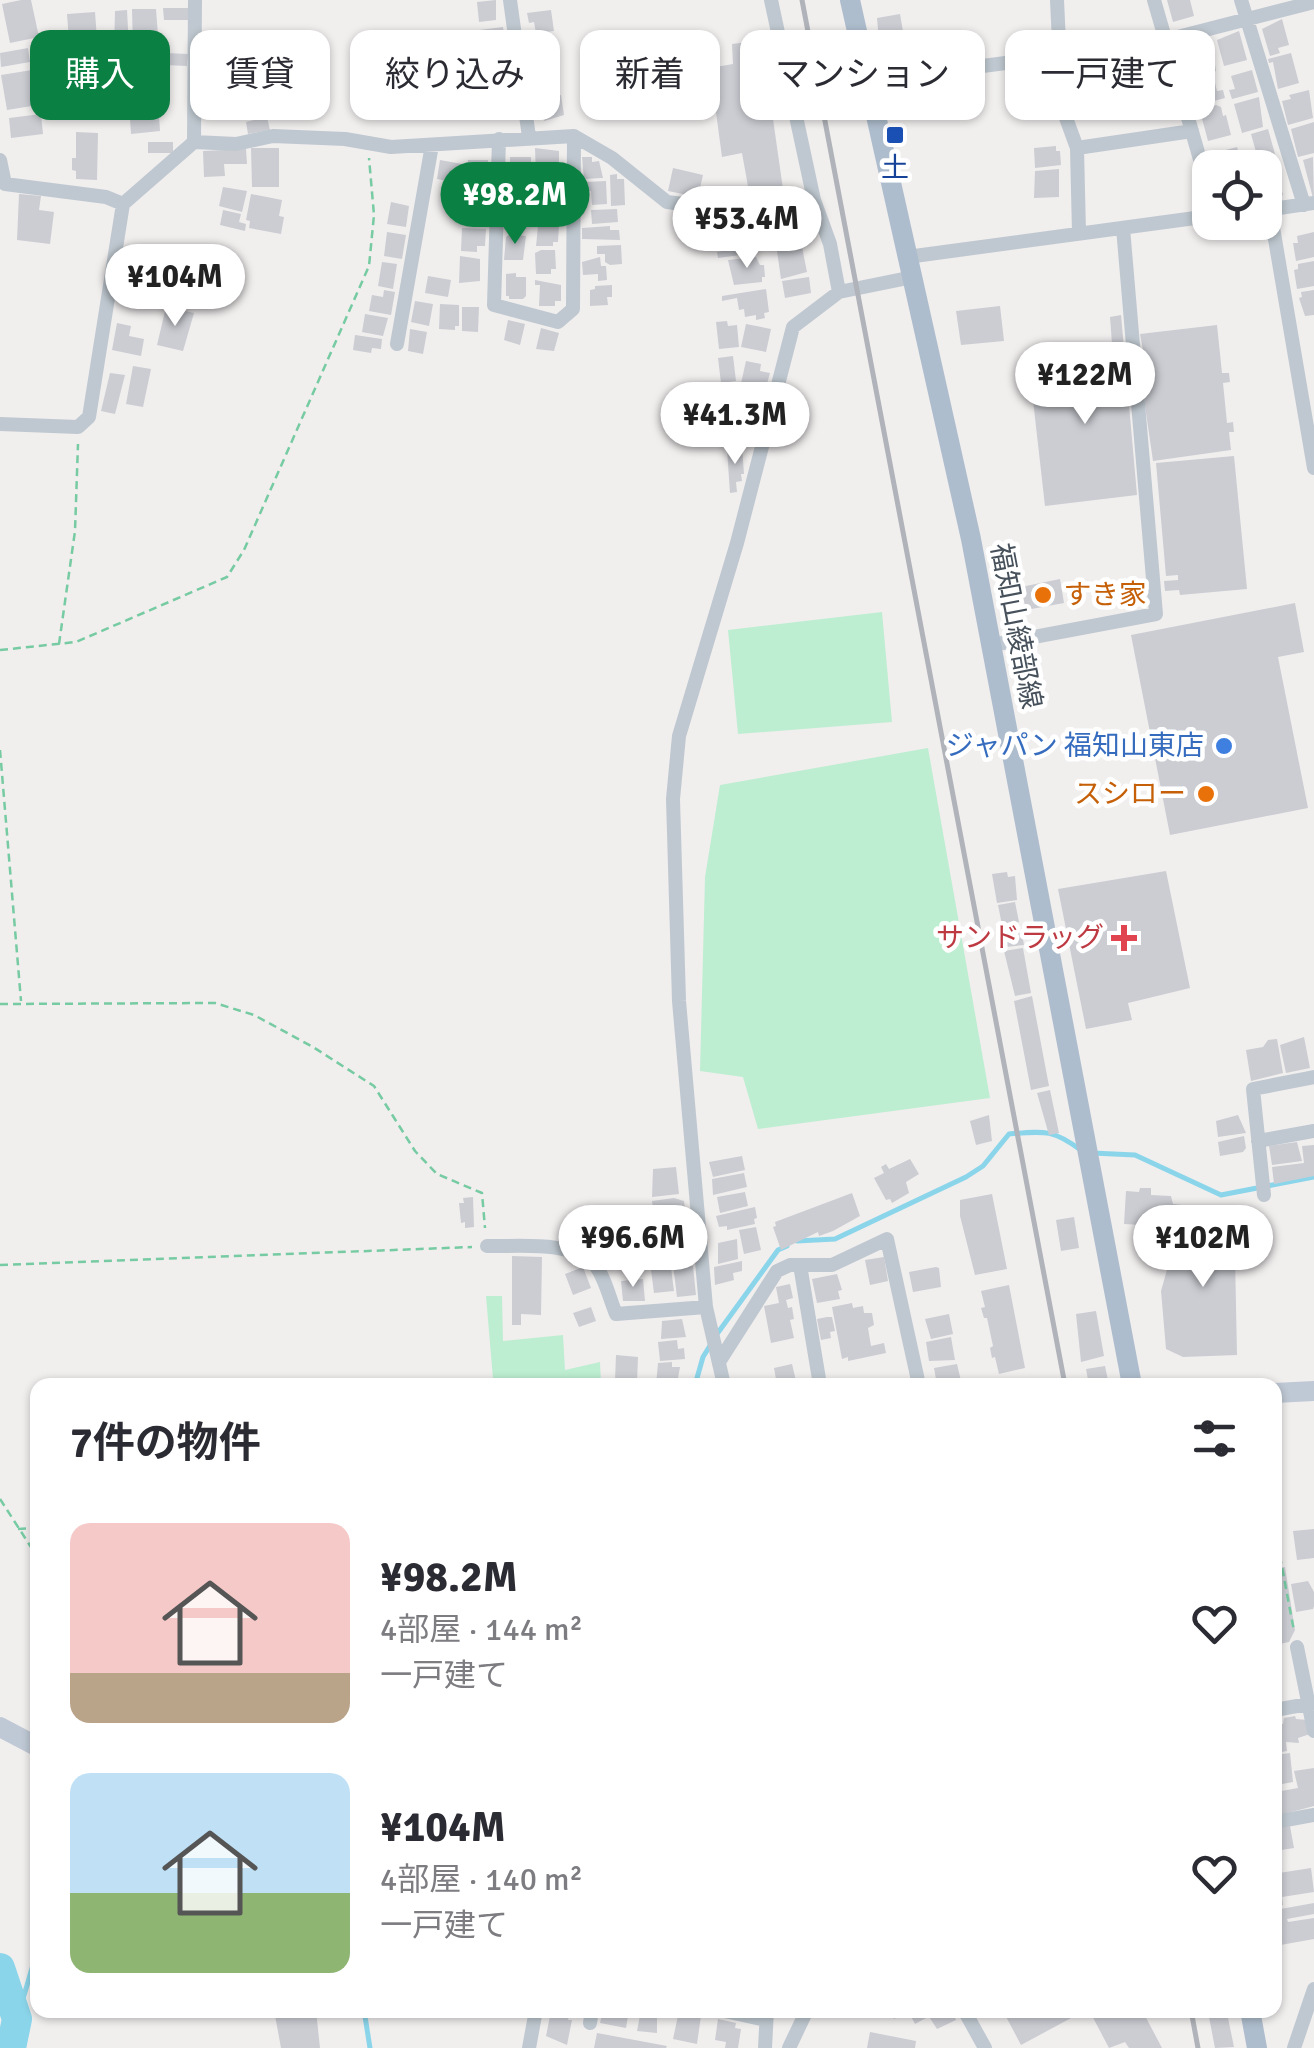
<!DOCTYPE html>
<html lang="ja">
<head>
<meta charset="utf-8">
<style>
  :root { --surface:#fff; --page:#f7f7f7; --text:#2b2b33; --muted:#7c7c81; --accent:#0b8043 }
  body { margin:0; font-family:Signika,"Noto Sans JP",sans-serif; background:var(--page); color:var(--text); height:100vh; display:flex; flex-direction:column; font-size:38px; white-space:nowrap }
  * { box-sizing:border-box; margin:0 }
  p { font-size:32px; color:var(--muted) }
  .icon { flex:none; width:55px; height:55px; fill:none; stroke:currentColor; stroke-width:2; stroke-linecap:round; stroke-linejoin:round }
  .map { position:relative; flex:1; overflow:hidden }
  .panel { position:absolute; left:30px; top:1378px; width:1252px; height:640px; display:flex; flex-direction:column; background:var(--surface); border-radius:20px; box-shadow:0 2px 8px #0004 }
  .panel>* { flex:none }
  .guide { position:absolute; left:30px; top:30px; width:1255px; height:90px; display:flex; gap:20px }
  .buttons { position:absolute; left:1192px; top:150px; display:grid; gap:20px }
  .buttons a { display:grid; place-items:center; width:90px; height:90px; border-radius:20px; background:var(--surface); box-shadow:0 2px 8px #0004; font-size:50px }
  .price { position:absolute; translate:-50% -85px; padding:0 22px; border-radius:35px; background:#fff; color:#222; font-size:32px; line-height:65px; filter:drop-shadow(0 2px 5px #0008) }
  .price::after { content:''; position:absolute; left:50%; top:60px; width:30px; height:22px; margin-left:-15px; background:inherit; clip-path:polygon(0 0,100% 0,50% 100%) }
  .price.active { background:var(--accent); color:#fff }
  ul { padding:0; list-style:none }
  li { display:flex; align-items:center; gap:30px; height:250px; padding:0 40px }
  li span { display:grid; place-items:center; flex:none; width:280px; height:200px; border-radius:20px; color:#555 }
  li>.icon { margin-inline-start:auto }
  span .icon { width:120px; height:120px; fill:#fffc; stroke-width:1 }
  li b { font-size:42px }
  h2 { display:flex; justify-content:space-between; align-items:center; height:120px; padding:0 40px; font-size:42px }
  .tag { padding:0 35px; border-radius:20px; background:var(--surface); box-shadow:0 2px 8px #0004; font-size:35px; line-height:90px }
  .tag.active { background:var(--accent); color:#fff }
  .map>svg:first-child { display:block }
</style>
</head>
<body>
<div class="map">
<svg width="1314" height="2048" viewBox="0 0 1314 2048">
  <rect width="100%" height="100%" fill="#f1eeee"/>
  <path fill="#bdeed1" d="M882,612L892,722L738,734L728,630Z
    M928,748L990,1098L758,1129L743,1077L700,1071L705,877L720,785Z
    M486,1296H502L503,1341L563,1335L565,1370L600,1362L601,1385H392L493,1379Z"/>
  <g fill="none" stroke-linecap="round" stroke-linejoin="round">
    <path stroke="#8bd5ea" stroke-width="5" d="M1092,1153L1135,1155L1221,1195L1314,1177
      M797,1241L835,1239L966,1177L983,1166L1009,1134C1044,1131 1053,1129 1082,1151
      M717,1334L778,1250L787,1246
      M695,1385L703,1357L711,1344
      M364,2010L370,2048
      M17,2019L38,1948"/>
    <path stroke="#8bd5ea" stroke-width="30" d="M0,1968L17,2019L11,2048"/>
  </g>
  <path fill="#cbcdd3" d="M21,0H31L39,37L10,43L2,4Z
    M496,0V20L479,22L477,2Z
    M1167,0H1190L1194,16L1173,22Z
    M163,8H188V20H164Z
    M132,9H156L159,49H133Z
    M127,10L129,48L114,49L115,11Z
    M551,10L554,31L536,33L534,22L529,23L527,13Z
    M95,12L98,52L61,55L60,41H69L67,14Z
    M900,14L904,37L899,38L902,53H899L900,59L892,60L895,73L882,75L877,18Z
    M1282,19L1289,45L1278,48L1280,53L1270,56L1262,29Z
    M503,27L505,41L497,43L498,46L481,49L479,30Z
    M1239,31L1247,60L1224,66L1217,40Z
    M552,34L554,51L531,54L530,44L538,43L537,36Z
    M756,41L763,50L771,105L779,104L781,118L773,119L783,189L749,192L742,153L722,157L710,68L733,64L732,44Z
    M1201,42L1207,67L1215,65L1216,71L1188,79L1180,48Z
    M28,48L30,62L1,67L0,53Z
    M138,52L164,53L163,67H137Z
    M166,53L188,54L187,66L165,65Z
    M1291,53L1299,83L1278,89L1273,62L1269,63L1268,59Z
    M295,54H313L314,87H296Z
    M556,56L558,71L535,74L534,63L541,62L540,58Z
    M505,57L508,82L483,85L482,60Z
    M204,69H217V82L212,83L213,100H205Z
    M32,70L38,105L7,110L1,75Z
    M140,70V73L155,74L159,113L130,115L126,75Z
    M1252,70L1258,92L1232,99L1229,90L1235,89L1231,76Z
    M247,74L268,75L267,113L246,112Z
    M559,75L560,92L536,94L535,84L546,83L545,76Z
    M1213,75L1217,91L1223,90L1225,98L1196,106L1192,83Z
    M508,88L510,100L504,101L505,107L489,109L487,90Z
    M1309,90L1313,118L1288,125L1282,101L1291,99L1289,95Z
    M561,95L564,115L544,121L536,99Z
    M1259,97L1263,127L1242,133L1234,104Z
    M1216,105L1221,107L1223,116L1226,115L1231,135L1208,141L1200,111Z
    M41,114L43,134L11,138L9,118Z
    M159,116L160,131L131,134L130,119Z
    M267,117L270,130L248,134L246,122Z
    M1314,122V153L1298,157L1291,129Z
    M1268,129L1275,154L1270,155L1271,159L1254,163L1251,153L1256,152L1251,134Z
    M76,132L98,133L97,180L76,179V171L72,170V158H76Z
    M148,142H173V153H148Z
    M1056,146V151H1060L1061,165L1035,168L1034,148Z
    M1237,147L1243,168H1218L1214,153Z
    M251,148H279V187H252Z
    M535,148L559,151V171L536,174Z
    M246,149L247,164H224L225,176L204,177L203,151Z
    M510,157H531V177H510Z
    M582,157H592V162L599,161L603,178L584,179Z
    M1313,157L1314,198H1313L1303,160Z
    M440,160L462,164L459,183L437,179Z
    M468,160H488L487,181L467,180Z
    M1268,164L1271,175L1277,174L1283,195L1265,199V165Z
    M673,168L703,175L698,197L668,191Z
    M1059,169V197L1034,198L1035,171Z
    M617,174V179H624L625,205L611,206L610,175Z
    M606,181L607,204L592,205L591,191L585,192V182Z
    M535,184H560V202H553V207H535Z
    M223,187L247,191L242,212L219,206Z
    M510,192H530V213L527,216H507Z
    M465,193L487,194L486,213L481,212V217H465Z
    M19,194L41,196L39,210L54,212L50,244L17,240Z
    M251,194L282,200L279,216L284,217L281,234L249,228L250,221L246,220Z
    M391,202L409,206L406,227L387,224Z
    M617,209L618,222L592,224L591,210Z
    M223,210L241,214L239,222L246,224L245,231L220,225Z
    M794,215L798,217L801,231L808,230L810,240L776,246L771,218Z
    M539,217L551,218V225H559L558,242H553V246H536Z
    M750,219L751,228L757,227L759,241L753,242L755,253L718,258L717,252L728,250L725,233L716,234L715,227H720V223Z
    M610,226V230H619L620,240L582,239V228Z
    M462,228L486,229L485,246H477V252L461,251Z
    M387,232L406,235L402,259L384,256Z
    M1314,232V257L1296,261L1293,243H1298L1297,236Z
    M510,234L526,236L523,260H504L506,237Z
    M621,245L622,264L610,265L605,262V254H597V246Z
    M802,247L807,272L781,279L777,251Z
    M541,250H555L556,269H551V274H536L535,253Z
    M460,256L480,259V281L459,283Z
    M600,257L601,266H606L607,280L598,281V274L583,275L582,262Z
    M756,257L760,265H764L765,277H762V282L734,285L728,260Z
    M1314,261V286L1297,289L1294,270L1298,269V264Z
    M382,262L397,264L393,289L378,286Z
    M516,273V277H526V296L523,299H509V296H506V274Z
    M428,276L451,280L448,297L425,293Z
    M809,277L811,293L785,298L782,281Z
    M535,280L561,285V301H555V306H539L540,285H535Z
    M612,285V297H607L608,305L590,306V290L595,289V286Z
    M766,289L769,312L764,313L765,318L756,320V315L745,317L744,309L739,310L737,298L722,301V296Z
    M384,290L395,292L391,315L369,311L372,295L383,297Z
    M1314,290V315L1305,316L1299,298L1302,297L1301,292Z
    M415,301L433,304L429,326L411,322Z
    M440,304L459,305V326H455V330L439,329Z
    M1000,306L1004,341L961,345L956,311Z
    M166,307L194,313L183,351L157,345Z
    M462,307H479L478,332L462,331Z
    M365,314L388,318L383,336L362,332Z
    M1121,315L1137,495L1045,506L1029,365L1113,357L1110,317Z
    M508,320L525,324L520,345L504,340Z
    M727,321L728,326L737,325L739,347L719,349L716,322Z
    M117,323L131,326L129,336L144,339L141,356L112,350Z
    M746,324L771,329L766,352L741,347Z
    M1217,325L1222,373H1229L1230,382L1223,383L1227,423L1233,422L1234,432H1229L1231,450L1153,461L1145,406L1143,372H1147L1140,334Z
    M541,328L559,333L554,351L536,349Z
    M410,329L427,332L423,354L408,351Z
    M355,335L382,339L381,349L372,348L371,353L353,350Z
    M733,356L736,381L721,383L718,358Z
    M746,361L761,364L760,371L770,373L767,384L759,382L756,392L740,388Z
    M133,366L151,369L143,407L126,404Z
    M110,373L125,375L115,414L101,411Z
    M735,390L737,404L750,403L752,414L723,418L720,396H724V391Z
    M743,420L749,436L742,437L743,444L726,445L723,428H728L727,421Z
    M742,447L744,474H741L742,481L736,482L737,492L730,493L727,449Z
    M1234,456L1247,589L1180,595L1179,590L1165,591L1164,581L1178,580V575L1166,576L1156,463Z
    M1060,579L1064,603L1026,610L1021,587Z
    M1295,603L1304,652L1278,657L1308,808L1170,835L1131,635Z
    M1166,871L1190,988L1128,1003L1132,1020L1086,1029L1058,889Z
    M1007,872L1008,877L1015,876L1017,900L997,903L992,874Z
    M1015,902L1019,922L1002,925L998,905Z
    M1016,924L1017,929L1021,928L1024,945L1005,947L1001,926Z
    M1023,948L1031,993L1015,996L1004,951Z
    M1032,996L1049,1086L1031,1090L1014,1001Z
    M1304,1037L1310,1068L1286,1073L1280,1045Z
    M1277,1039L1283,1073L1251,1081L1246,1050L1263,1047L1268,1040Z
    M1050,1090L1059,1133L1049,1135L1037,1093Z
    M989,1115L992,1141L976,1145L970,1121Z
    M1238,1115L1246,1133L1218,1137L1216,1121Z
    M1244,1136L1246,1148L1243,1152L1220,1156L1218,1142Z
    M1297,1142L1302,1161L1272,1165L1269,1146Z
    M1314,1145V1176L1274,1184L1272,1167L1304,1163L1302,1146Z
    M742,1156L745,1170L713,1177L709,1162Z
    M910,1159L919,1174L906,1182L909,1193L892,1203L890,1199L886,1200L874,1178L884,1173L881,1167L886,1164L889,1169Z
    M676,1167L679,1194L652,1197L653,1169Z
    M744,1173L747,1187L713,1195L712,1179Z
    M1140,1188H1151V1195L1171,1196L1173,1204L1182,1205L1181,1210H1190V1221L1181,1220L1183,1233L1160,1232V1226L1124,1224L1126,1191L1139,1192Z
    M745,1192L748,1206L720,1213L717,1197Z
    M852,1193L860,1216L833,1231L819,1236L818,1232L781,1250L773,1227L776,1226L775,1222Z
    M992,1194L1007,1269L975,1275L960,1216V1200Z
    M473,1197L474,1227L465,1228V1222L461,1223L459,1203H464L463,1198Z
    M674,1198L684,1201L686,1216L655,1221L652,1201Z
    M755,1207L757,1218L754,1219L755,1224L727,1230V1226L719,1227L716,1216Z
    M1234,1208L1237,1355L1183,1357L1166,1349L1161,1291L1170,1259L1199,1214Z
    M1074,1217L1079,1248L1061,1251L1056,1220Z
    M678,1222L679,1240L653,1243L651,1224Z
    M756,1227L761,1250L744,1254L739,1230Z
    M737,1239L738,1259L718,1264V1243Z
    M683,1241L684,1258L681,1261L658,1263L656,1244Z
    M512,1256L542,1257L541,1315L521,1314V1325H512Z
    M884,1257L888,1281L870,1285L865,1260Z
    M742,1261V1271L733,1273L734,1280L715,1285L714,1267Z
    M683,1263V1267L693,1266L696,1295L677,1297L673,1264Z
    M583,1267L591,1288L573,1295L565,1274Z
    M936,1267L939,1268L941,1287L913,1292L909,1272Z
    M671,1268L674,1291L654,1293L651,1270Z
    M837,1274L842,1290L838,1291L840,1299L817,1303L812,1279Z
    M643,1279L645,1301H623L621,1281Z
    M790,1284L793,1298L786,1300L788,1308L792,1307L794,1319L790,1320L794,1338L771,1343L764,1306L779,1303L776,1287Z
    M1009,1285L1025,1368L999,1374L995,1357L992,1358L990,1348L993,1346L987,1318H984L981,1308L985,1307L981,1291Z
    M852,1303L853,1308L863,1306L864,1313H872L874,1325L868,1328L871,1346L884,1343L886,1353L848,1361V1357L842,1359L832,1307Z
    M591,1307L596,1321L579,1327L573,1313Z
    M1096,1311L1104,1356L1081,1362L1076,1314Z
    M949,1314L953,1334L931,1339L925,1319Z
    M827,1317H832L835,1331L830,1332L831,1338L821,1340L817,1319Z
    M682,1319L686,1337L661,1339L662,1321Z
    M951,1337L955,1360L929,1361L926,1342Z
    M677,1340L678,1349L684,1348L685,1359L660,1361L658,1342Z
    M616,1355L638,1357L637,1383L615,1381Z
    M672,1362V1367H680L677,1384L656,1385L658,1363Z
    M792,1364L797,1385H777L774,1368Z
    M957,1364L961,1381L953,1382L954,1385H937L934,1368Z
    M1105,1366L1109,1385H1089L1086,1369Z
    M1314,1529V1558L1297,1560L1293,1531Z
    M1285,1567L1295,1630L1289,1642L1275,1645V1568Z
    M1308,1581L1314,1592V1606L1313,1609L1296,1612L1291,1584Z
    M1295,1716L1296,1719L1308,1720L1310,1734L1298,1738L1299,1743L1286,1742L1287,1751L1276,1753L1275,1724H1283L1284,1718Z
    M1290,1753L1293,1782L1277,1785L1275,1755Z
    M1314,1768V1806L1280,1815L1276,1792L1298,1788L1294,1771Z
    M1290,1826L1294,1848L1275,1851V1829Z
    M1311,1868L1314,1892L1282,1897L1283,1905L1275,1906V1886L1281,1885L1279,1873Z
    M1314,1903V1914L1287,1919L1288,1922L1314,1918V1939L1275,1946V1910Z
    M274,2010H293V2016L304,2014V2010H316L320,2048H281Z
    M603,2010H629L626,2028L600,2023Z
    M641,2010H657V2033L637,2031Z
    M890,2010H952L956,2020L937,2029L926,2012V2018L915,2024L908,2011L894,2019Z
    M1006,2010H1086L1021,2045L1003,2011Z
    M1089,2010H1142L1162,2048H1129L1125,2042L1109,2048Z
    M551,2011L564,2013L569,2015L568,2020H572L567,2045L546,2036Z
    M679,2011L701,2016L697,2044L673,2039Z
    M1227,2013L1234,2047L1215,2048L1209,2017Z
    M718,2019L736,2023L735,2028L741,2029L738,2048H725L726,2042L715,2040Z
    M870,2032L916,2041L915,2048H867Z
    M597,2033L667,2046L666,2048H594Z"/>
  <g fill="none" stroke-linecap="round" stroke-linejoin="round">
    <path stroke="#76cba2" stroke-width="2.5" stroke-dasharray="8 5" stroke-linecap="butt" d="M59,644L75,531L78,444
      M0,650L76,642L227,577L244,550L369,266L374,215L369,158
      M0,750L21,1001
      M0,1004L215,1003L254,1015L313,1047L374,1086L415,1151L437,1174L482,1193L485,1228
      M0,1265L472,1247
      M0,1499L38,1558
      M18,1529L38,1528
      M1275,1530L1294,1631
      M89,2010H93"/>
    <path stroke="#bfc8d0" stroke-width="14" d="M510,0L529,137
      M771,0L814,200
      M1057,0L1062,107L1077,148
      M1154,0L1210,194
      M1241,0L1304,205
      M1166,40L1314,2
      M929,73L1059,56
      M499,139L494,305L558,322L573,309L574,136
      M194,142L236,144L273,136L345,139L391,147L574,136L612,158L667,202L722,209L814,200L830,244L839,292
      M0,160L5,184L106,197L123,204
      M1266,210L1314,203
      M1270,210L1314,468
      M1079,233L1077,148L1192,131
      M907,257L1210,216
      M397,344L432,145
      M0,424L78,427L89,417L123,204L194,142L195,0
      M992,645L1156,614L1123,228
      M1258,1141L1314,1131
      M1264,1195L1253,1089L1314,1077
      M487,1246C518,1247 570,1240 594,1264C604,1274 610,1300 616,1314L706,1307
      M800,1265L820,1385
      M719,1362L777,1271L790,1265H832L887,1239L919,1385
      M724,1385L706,1307L679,1001L673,799L679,736L737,543L793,327L839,292L913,277
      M1297,1647L1314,1731
      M1275,1710L1314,1703
      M1275,1822L1314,1815
      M720,2010L766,2020
      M964,2010L985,2048
      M590,2023L592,2010
      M529,2048L536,2010
      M765,2048L767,2010
      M789,2048L807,2010
      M1294,2048L1314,1989"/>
    <path stroke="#bfc9d5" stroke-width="20" d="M1275,1393L1314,1391
      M0,1727L38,1747"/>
    <path stroke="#aebdcd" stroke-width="20" d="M850,0L971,539L1132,1385
      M1250,2010L1257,2048"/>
    <path stroke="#b0b3b9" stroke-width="5" d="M802,0L1065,1385
      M1191,2010L1198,2048"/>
  </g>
  <rect fill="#1a4fb4" stroke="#fff" stroke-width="4" x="885" y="125" width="20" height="20" rx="5"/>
  <g fill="#e8710a" stroke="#fff" stroke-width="4">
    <circle cx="1043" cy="595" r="10"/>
    <circle cx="1206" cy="794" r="10"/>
  </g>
  <circle fill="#3f7fe0" stroke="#fff" stroke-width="4" cx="1224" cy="746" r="10"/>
  <path fill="#e0444e" stroke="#fff" stroke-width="4" d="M1119 923h10v10h10v10h-10v10h-10v-10h-10v-10h10z"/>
  <g text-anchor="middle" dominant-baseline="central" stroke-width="9" stroke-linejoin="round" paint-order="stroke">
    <g font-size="28" fill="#164399" stroke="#fff">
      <text x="895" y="168">土</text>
    </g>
    <g font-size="28" fill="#c56008" stroke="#fff" text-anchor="start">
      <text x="1063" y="595">すき家</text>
      <text x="1186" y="794" text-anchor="end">スシロー</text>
    </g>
    <g font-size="28" fill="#47515b" stroke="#fff">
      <text transform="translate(1016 626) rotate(79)">福知山綾部線</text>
    </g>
    <g font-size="28" fill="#366cbe" stroke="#fff" text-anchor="end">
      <text x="1204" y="746">ジャパン 福知山東店</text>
    </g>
    <g font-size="28" fill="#be3a42" stroke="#fff" text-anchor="end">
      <text x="1104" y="938">サンドラッグ</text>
    </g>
  </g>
</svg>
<div class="buttons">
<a><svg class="icon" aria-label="locate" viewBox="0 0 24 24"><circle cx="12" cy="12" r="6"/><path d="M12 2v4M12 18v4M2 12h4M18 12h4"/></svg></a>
</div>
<b class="price active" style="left:515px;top:247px">¥98.2M</b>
<b class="price" style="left:747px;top:271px">¥53.4M</b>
<b class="price" style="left:175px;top:329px">¥104M</b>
<b class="price" style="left:1085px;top:427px">¥122M</b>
<b class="price" style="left:735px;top:467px">¥41.3M</b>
<b class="price" style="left:633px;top:1290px">¥96.6M</b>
<b class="price" style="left:1203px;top:1290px">¥102M</b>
<div class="guide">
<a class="tag active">購入</a>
<a class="tag">賃貸</a>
<a class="tag">絞り込み</a>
<a class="tag">新着</a>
<a class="tag">マンション</a>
<a class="tag">一戸建て</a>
</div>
<section class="panel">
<h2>7件の物件<svg class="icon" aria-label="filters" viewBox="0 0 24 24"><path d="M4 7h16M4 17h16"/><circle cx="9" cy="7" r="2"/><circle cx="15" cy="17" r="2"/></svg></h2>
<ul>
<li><span style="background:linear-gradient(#f6c9c9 75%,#b9a48a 0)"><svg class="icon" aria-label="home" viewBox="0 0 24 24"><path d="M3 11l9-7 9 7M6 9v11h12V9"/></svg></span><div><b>¥98.2M</b><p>4部屋 · 144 m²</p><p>一戸建て</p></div><svg class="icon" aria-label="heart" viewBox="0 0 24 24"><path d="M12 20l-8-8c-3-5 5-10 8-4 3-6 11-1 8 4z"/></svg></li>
<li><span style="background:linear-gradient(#bfe0f5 60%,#8fb573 0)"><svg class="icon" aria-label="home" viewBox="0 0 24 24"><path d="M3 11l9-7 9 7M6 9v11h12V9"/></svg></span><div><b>¥104M</b><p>4部屋 · 140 m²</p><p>一戸建て</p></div><svg class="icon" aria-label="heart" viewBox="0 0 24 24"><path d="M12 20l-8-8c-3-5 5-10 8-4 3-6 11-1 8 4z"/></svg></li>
</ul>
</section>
</div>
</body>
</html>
